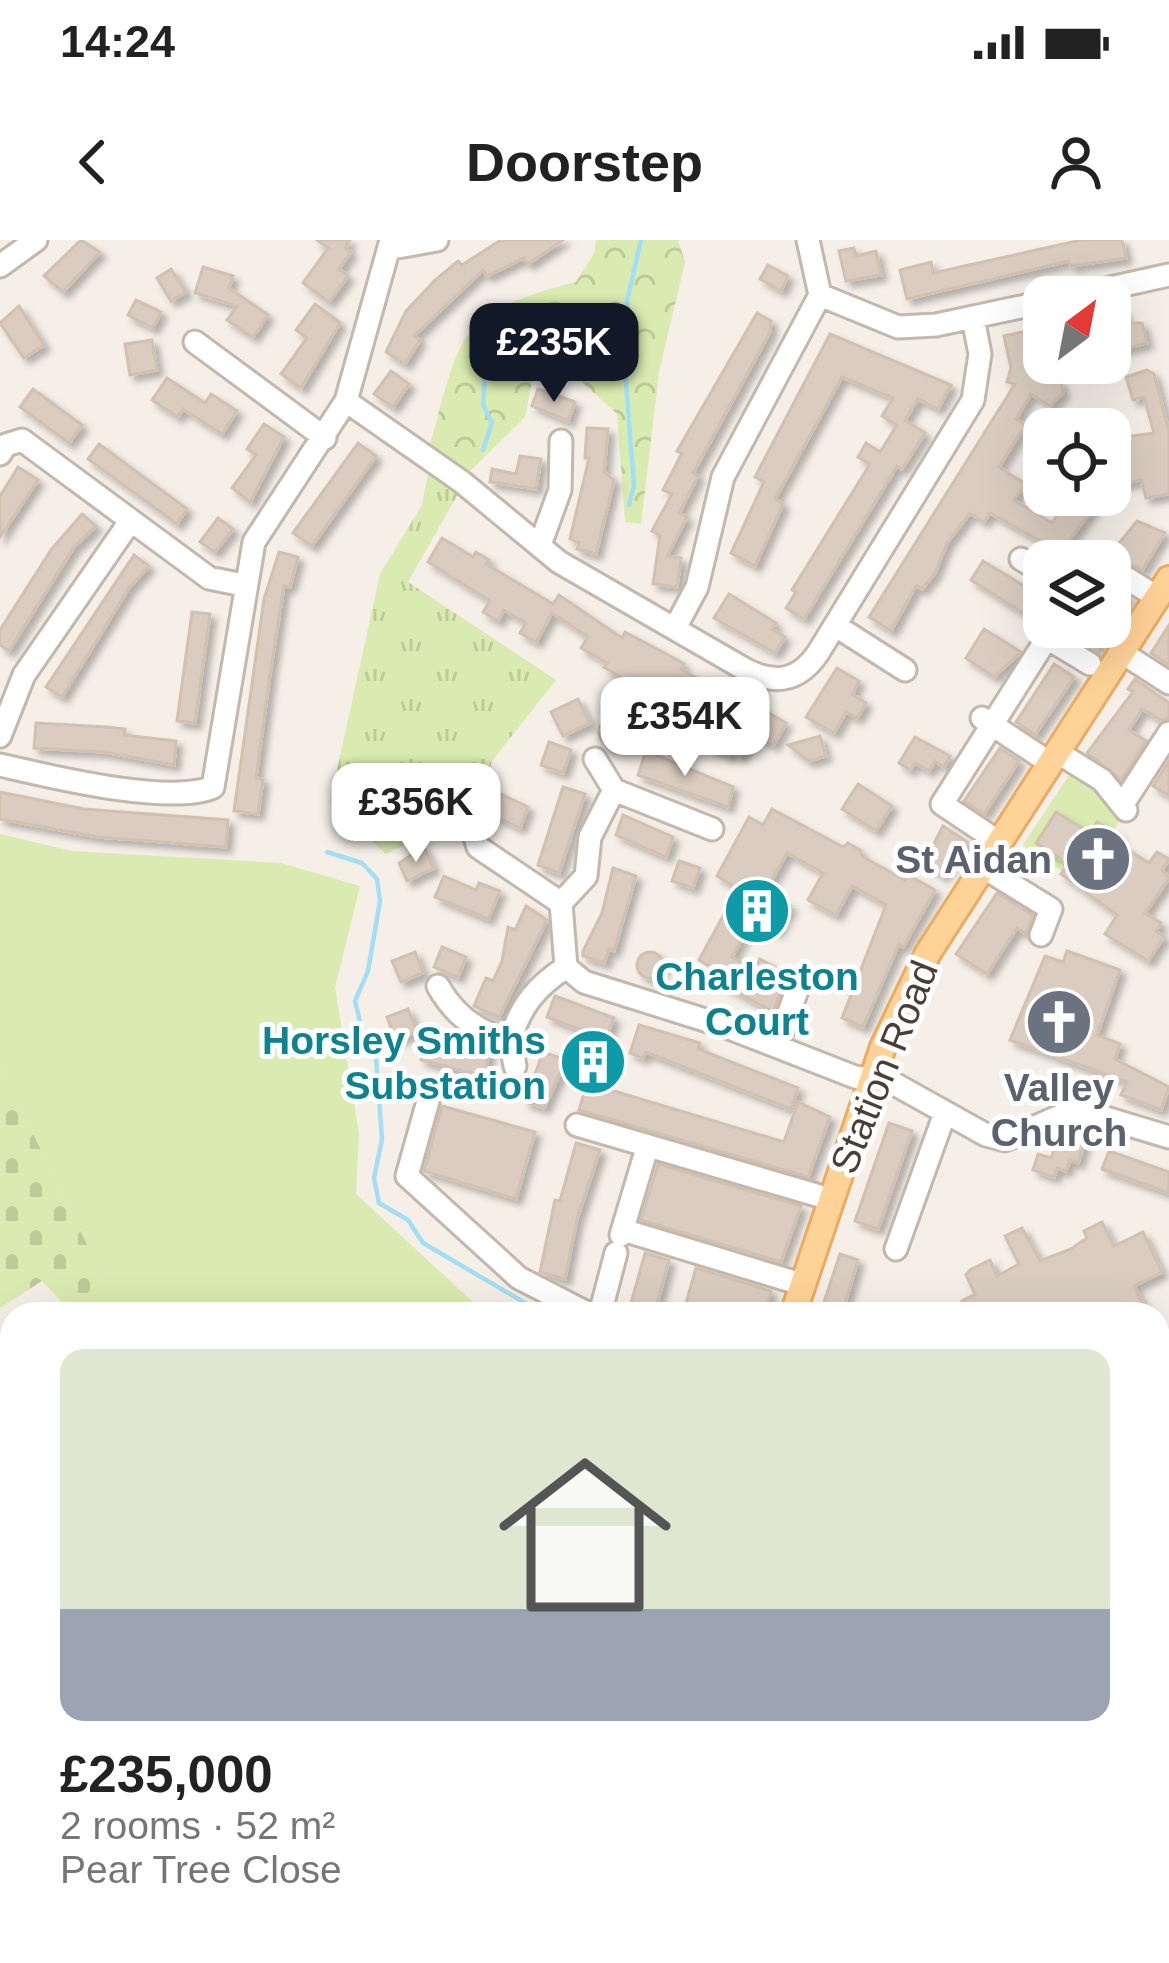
<!DOCTYPE html>
<html lang="en">
<head>
<meta charset="utf-8">
<style>
  :root { --surface:#fff; --page:#f2f2f2; --text:#222; --muted:#767676; --line:#e0e0e0; --accent:#111827 }
  body { margin:0; font-family:Arial,sans-serif; background:var(--page); color:var(--text); height:100vh; display:flex; flex-direction:column; font-size:45px; white-space:nowrap }
  * { box-sizing:border-box; margin:0 }
  p { font-size:39px; color:var(--muted) }
  .icon { flex:none; width:66px; height:66px; fill:none; stroke:currentColor; stroke-width:2; stroke-linecap:round; stroke-linejoin:round }
  .map { position:relative; flex:1; overflow:hidden }
  .side { position:absolute; left:0px; top:1062px; width:1170px; height:663px; display:flex; flex-direction:column; background:var(--surface); border-radius:36px 36px 0 0; box-shadow:0 12px 48px #0002 }
  .side>* { flex:none }
  .needle { width:78px; rotate:32deg }
  .buttons { position:absolute; left:1023px; top:36px; display:grid; gap:24px }
  .buttons a { display:grid; place-items:center; width:108px; height:108px; border-radius:24px; background:var(--surface); box-shadow:0 12px 48px #0002; font-size:60px }
  .price { position:absolute; translate:-50% -102px; padding:0 27px; border-radius:24px; background:#fff; color:#222; font-size:39px; line-height:78px; filter:drop-shadow(0 3px 6px #0008) }
  .price::after { content:''; position:absolute; left:50%; top:72px; width:36px; height:27px; margin-left:-18px; background:inherit; clip-path:polygon(0 0,100% 0,50% 100%) }
  .price.current { background:var(--accent); color:#fff }
  ul { padding:0; list-style:none }
  li { display:grid; align-content:center; gap:24px; height:636px; padding:0 60px }
  li+li { border-top:3px solid var(--line) }
  li span { display:grid; place-items:center; height:372px; border-radius:24px; color:#555 }
  li>.icon { margin-inline-start:auto }
  span .icon { width:216px; height:216px; fill:#fffc; stroke-width:1 }
  li b { font-size:51px }
  .status { display:flex; justify-content:space-between; align-items:center; height:84px; padding:0 60px; background:var(--surface); direction:ltr }
  .status svg { height:33px; fill:currentColor }
  header { display:flex; justify-content:space-between; align-items:center; height:156px; padding:0 60px; background:var(--surface); font-size:54px; font-weight:800 }
  .map>svg:first-child { display:block }
</style>
</head>
<body>
<div class="status"><b>14:24</b><svg viewBox="0 0 49 12"><path d="M0 12V9h3v3zM5 12V6h3v6zM10 12V3h3v9zM15 12V0h3v12zM26 1h20v11H26zM47 4h2v5h-2z"/></svg></div>
<header><svg class="icon" aria-label="back" viewBox="0 0 24 24"><path d="M15 5l-7 7 7 7"/></svg>Doorstep<svg class="icon" aria-label="person" viewBox="0 0 24 24"><circle cx="12" cy="8" r="4"/><path d="M4 21q1-7 8-7t8 7"/></svg></header>
<div class="map">
<svg width="1169" height="1723" viewBox="0 0 1169 1723">
  <defs>
    <pattern id="forest-crowns" width="20" height="18" patternUnits="userSpaceOnUse" patternTransform="scale(3)"><rect width="20" height="18" fill="#d9ebb0"/><path d="M2 6a3 3 0 1 1 6 0M12 15a3 3 0 1 1 6 0" fill="none" stroke="#bccb98"/></pattern>
    <pattern id="cemetery-stones" width="16" height="16" patternUnits="userSpaceOnUse" patternTransform="scale(3)"><rect width="16" height="16" fill="#d9ebb0"/><path d="M2 7V4a2 2 0 0 1 4 0v3zM10 15v-3a2 2 0 0 1 4 0v3z" fill="#bccb98"/></pattern>
    <pattern id="park-tufts" width="24" height="20" patternUnits="userSpaceOnUse" patternTransform="scale(3)"><rect width="24" height="20" fill="#d9ebb0"/><path d="M3 7l-1-3M5 7V3M7 7l1-3M15 17l-1-3M17 17v-4M19 17l1-3" fill="none" stroke="#bccb98"/></pattern>
    <filter id="shadow"><feDropShadow dx="5.5" dy="5.5" stdDeviation="3" flood-color="#0004"/></filter>
  </defs>
  <rect width="100%" height="100%" fill="#f5efe8"/>
  <path fill="#d9ebb0" d="M1071,532L1109,556L1120,580L1113,592L1097,582L1090,593L1056,572L1036,603L1068,623L1063,632L1023,605Z
    M0,594L72,611L281,623L360,646L335,748L359,893L356,954L486,1074H67L103,1037L0,826Z
    M1160,1084L1169,1087V1241L1158,1239Z
    M1158,1572L1169,1573V1628L1158,1627Z"/>
  <path fill="url(#forest-crowns)" d="M596,0H678L685,22L659,132L641,284L625,282L617,174L560,122L534,131L525,177L470,231L430,206C460,96 456,72 576,42L595,12Z"/>
  <path fill="url(#cemetery-stones)" d="M0,826L103,1037L70,1071L42,1041L0,1068Z"/>
  <path fill="url(#park-tufts)" d="M428,234L458,254L408,342L556,440L492,521L476,570L386,614L330,562L380,334L422,265Z"/>
  <g fill="none" stroke-linecap="round" stroke-linejoin="round">
    <path stroke="#a3dff4" stroke-width="4.5" d="M624,116L634,246L629,265
      M483,210L492,183L483,165L486,118C552,96 560,76 624,116L630,96L627,61L641,0
      M327,612L362,623L377,639L380,661L368,731L355,761L365,802L376,818L382,899L374,938L379,963L408,980L423,1003L544,1074"/>
  </g>
  <path fill="#daccc0" stroke="#d2c0b0" stroke-width="3" filter="url(#shadow)" d="M81,0L100,12L63,52L44,36Z
    M317,0H350L345,8L351,12L339,29L348,36L329,62L303,43L328,8Z
    M501,0H563L528,24L524,18L487,36L483,30L414,96L420,100L405,124L386,112L406,71L434,41L458,21L462,25Z
    M1081,0H1122L1126,18L1071,26L1069,21L907,59L900,30L931,22L933,33Z
    M854,8L856,16L876,11L881,35L846,41L839,11Z
    M768,25L788,36L781,51L760,39Z
    M203,27L233,36L229,48L268,75L253,97L227,80L237,66L195,53Z
    M171,29L186,52L171,61L157,38Z
    M136,60L161,72L153,88L128,75Z
    M315,64L340,83L301,148L281,134L307,98L296,90Z
    M19,66L44,105L24,118L0,83Z
    M1124,70L1127,83H1142L1147,103L1120,110L1111,73Z
    M757,73L771,81L770,92L693,233L698,236L679,273L687,277L667,316L681,318L677,347L653,344L660,296L652,291L672,254L663,250L682,213L677,211Z
    M1032,90L1040,126L1046,124L1050,142L1060,140L1063,153L1050,166L1031,154L1016,179L1025,185L999,227L1025,244L1014,260L1052,283L1070,255L1095,266L1060,312L990,273L984,282L970,273L947,303L935,333L922,349L916,346L891,391L869,377L1015,144L1007,142L1011,128L1004,96Z
    M830,94L951,145L938,169L918,159L905,180L925,193L902,229L897,226L804,379L786,368L796,352L792,350L870,224L858,217L866,203L880,212L897,185L882,176L893,158L842,137L775,259L783,264L755,326L731,313L764,242L755,237Z
    M152,100L157,130L130,135L125,104Z
    M1147,130L1154,134L1169,191V254L1146,258L1141,240L1116,245L1110,199L1154,193L1144,157L1133,160L1126,137Z
    M391,131L409,144L393,167L374,154Z
    M167,138L205,163L211,154L237,171L222,194L183,169L178,177L152,160Z
    M33,149L82,185L69,203L20,167Z
    M538,149L575,162L568,181L532,166Z
    M264,184L284,197L250,262L232,248L256,215L247,209Z
    M587,188L608,189L604,232L614,240L596,314L577,309L579,303L570,299L589,218H585Z
    M358,203L376,216L312,306L293,293Z
    M99,204L187,269L177,284L88,219Z
    M520,216L541,219L536,249L490,242L492,229L516,234Z
    M18,227L38,240L0,297V256Z
    M82,274L96,286L74,307L9,411L0,405V390L51,310Z
    M218,278L233,289L215,312L200,302Z
    M1137,281L1165,293L1142,330L1111,313Z
    M442,298L473,317L476,312L489,320L486,324L553,364L559,355L622,398L625,392L674,418L684,424L681,429L760,477L764,470L786,483L773,506L753,494L740,517L731,512L728,517L696,498L701,489L667,469L674,458L647,442L642,450L604,427L607,423L581,408L588,397L552,373L536,402L520,393L526,383L504,370L498,381L483,372L490,361L428,322Z
    M279,312L298,317L290,347L284,346L270,435L256,538L263,539L258,574L234,571L264,359Z
    M134,315L149,326L129,348L62,457L46,447Z
    M983,321L1044,358L1039,383L971,340Z
    M1110,346L1129,357L1110,387Z
    M729,354L776,383L772,389L785,397L775,413L714,378Z
    M192,372L210,374L195,483L177,481Z
    M1169,385V425L1151,413Z
    M1078,387H1110L1096,410L1072,396Z
    M984,389L1021,412L994,437L966,418Z
    M1054,424L1074,437L1035,495L1016,482Z
    M837,428L859,441L852,454L866,463L857,478L846,472L834,493L806,477Z
    M1135,439L1169,463V478L1161,480L1142,469L1129,490L1146,501L1121,540L1087,513L1133,452L1128,449Z
    M578,459L590,483L563,496L551,472Z
    M599 492a14 14 0 1 1 28 0a14 14 0 1 1-28 0Z
    M36,483L107,487L125,489L124,495L176,501L174,525L104,512L34,508Z
    M820,496L826,516L809,521L788,505Z
    M915,497L950,516L944,527L935,521L929,531L915,523L910,530L899,523Z
    M549,502L571,510L563,533L541,525Z
    M1000,508L1019,521L984,574L964,561Z
    M646,511L733,547L728,567L638,535Z
    M1169,521V556L1153,546Z
    M858,544L892,566L876,591L842,569Z
    M563,547L585,554L559,633L538,625Z
    M488,548L528,567L520,588L480,569Z
    M0,552L84,569L228,580L226,607L98,597L0,579Z
    M772,569L843,607L848,603L860,610L863,617L905,640L908,635L935,650L903,707L899,704L863,787L842,778L886,665L852,646L836,675L808,660L823,633L787,613L765,652L791,666L777,692L753,679L732,717L754,730L760,719L780,730L773,743L782,748L773,772L705,735L711,727L699,720L738,649L717,636L749,577L763,585Z
    M1056,572L1090,593L1097,582L1120,596L1116,602L1149,623L1157,612L1169,619L1162,630L1169,638L1145,673L1161,683L1156,691L1164,697L1148,721L1105,694L1117,675L1061,634L1068,623L1036,603Z
    M623,575L673,597L666,617L616,595Z
    M943,586L967,602L943,636L924,623Z
    M424,607L434,628L407,641L399,623Z
    M679,621L700,628L693,648L672,641Z
    M613,628L636,636L614,711L609,709L604,723L583,716V711L602,673Z
    M444,636L476,650L479,643L500,651L488,679L435,657Z
    M997,653L1033,675L1026,694L1017,688L987,734L956,714Z
    M526,666L547,680L499,777L474,766L486,738L493,741L502,721L508,687L515,690Z
    M442,707L466,717L458,737L434,727Z
    M1067,711L1120,730L1097,795L1120,804L1115,819L1169,847L1161,870L1121,855L1127,842L1010,800L1045,716L1063,722Z
    M637 725a13 13 0 1 1 26 0a13 13 0 1 1-26 0Z
    M415,712L423,733L401,742L392,721Z
    M555,756L614,778L594,831L584,828L594,795L547,777Z
    M408,769L417,792L396,800L387,777Z
    M639,785L700,803L698,809L798,848L791,869L646,812L643,818L630,813Z
    M426,799L490,810L484,836L421,820Z
    M543,812L566,820L544,868L525,862Z
    M587,843L784,902L798,862L830,877L808,937L579,870Z
    M442,866L535,892L516,959L424,931Z
    M889,883L912,891L878,989L855,981Z
    M1060,893L1085,902L1078,923L1070,920L1066,931L1057,928L1054,937L1033,930L1038,914L1051,918Z
    M576,903L600,910L577,979L565,1039L540,1032L555,960L560,961Z
    M1109,911L1169,932V953L1102,929Z
    M658,924L801,966L781,1022L641,980Z
    M1102,982L1114,1006L1143,992L1162,1032L1134,1046L1148,1074H968L962,1061L975,1054L966,1035L970,1030L990,1020L997,1036L1019,1024L1005,996L1022,988L1040,1021L1071,1009L1087,998L1084,991Z
    M645,1013L669,1020L657,1064L654,1074H628Z
    M840,1014L858,1020L842,1074H820Z
    M696,1028L771,1051L764,1074H683Z"/>
  <g fill="none" stroke-linecap="round" stroke-linejoin="round">
    <defs>
      <path id="minor" d="M808,0L820,55L898,87L936,85L1044,62
        M392,8L437,0
        M0,26L36,0
        M1069,57L1169,35
        M195,102L325,198
        M346,161L462,242L559,322L746,430C776,445 799,441 818,413L973,160L980,114L973,78
        M0,214L6,205L22,200L209,338L243,345
        M540,305L560,250L561,201
        M1021,319L1044,333
        M1110,328L1157,357
        M836,386L905,430
        M675,388L697,347L723,237L820,55
        M1047,398L1090,424
        M1121,412L1169,443
        M982,478L1050,523
        M0,496L24,435L129,283
        M1057,512L1102,540L1126,570
        M595,519L614,550
        M0,525C48,536 169,566 213,547L254,302L346,161L391,0
        M1123,564L1169,493
        M470,582L478,607L561,663
        M712,589L614,550L590,597L586,636L561,663L566,727L584,742L724,786L855,837L891,842L986,895L1005,900L1076,869L1169,897
        M999,602L942,564L1054,387
        M983,627L1051,669L1041,695
        M438,746C454,775 478,793 510,800C521,765 536,747 566,727
        M510,800L515,826
        M777,806L801,739
        M428,861L407,936L519,1038L589,1074
        M577,885L830,959
        M623,990L801,1044
        M621,995L647,908
        M896,1009L945,873
        M600,1074L616,1013
        M1158,1440H1169
        M0,1534L12,1543
        M309,1713L327,1723
        M513,1713L543,1723
        M1099,1713L1169,1720
        M21,1723L27,1713
        M217,1723L222,1713
        M432,1723L436,1713"/>
      <path id="major" d="M793,1074L883,807L928,713L1169,339
        M0,1312L12,1319
        M630,1723L633,1713"/>
    </defs>
    <use href="#minor" stroke="#c4b8ad" stroke-width="27"/>
    <use href="#major" stroke="#e9ac62" stroke-width="30"/>
    <use href="#minor" stroke="#fff" stroke-width="21"/>
    <use href="#major" stroke="#ffd297" stroke-width="24"/>
  </g>
  <defs>
    <symbol id="church-disc" viewBox="-11 -11 22 22"><circle r="9.5" fill="#6b7280" stroke="#fff"/><path d="M-1.2-6h2.4v3.5h3.3v2.4h-3.3V6h-2.4V-.1h-3.3v-2.4h3.3Z" fill="#fff"/></symbol>
    <symbol id="building-disc" viewBox="-11 -11 22 22"><circle r="9.5" fill="#0f9aa8" stroke="#fff"/><path d="M-4-6H4V6H1V3H-1V6H-4ZM-2.5-4.3h1.7v1.8h-1.7ZM.8-4.3h1.7v1.8H.8ZM-2.5-1h1.7V.8h-1.7ZM.8-1h1.7V.8H.8Z" fill="#fff"/></symbol>
  </defs>
  <g fill-rule="evenodd">
    <use href="#church-disc" x="1060" y="581" width="76" height="76"/>
    <use href="#building-disc" x="719" y="633" width="76" height="76"/>
    <use href="#church-disc" x="1021" y="744" width="76" height="76"/>
    <use href="#building-disc" x="555" y="784" width="76" height="76"/>
  </g>
  <g text-anchor="middle" dominant-baseline="central" stroke-width="10" stroke-linejoin="round" paint-order="stroke">
    <g font-size="39" font-weight="bold" fill="#5b616d" stroke="#fff" text-anchor="end">
      <text x="1052" y="619">St Aidan</text>
      <text x="1059" y="847" text-anchor="middle">Valley<tspan x="1059" dy="45">Church</tspan></text>
    </g>
    <g font-size="39" font-weight="bold" fill="#0d838f" stroke="#fff">
      <text x="757" y="736">Charleston<tspan x="757" dy="45">Court</tspan></text>
      <text x="546" y="800" text-anchor="end">Horsley Smiths<tspan x="546" dy="45">Substation</tspan></text>
    </g>
    <g font-size="39" fill="#493f36" stroke="#fff">
      <text transform="translate(884 827) rotate(-68)">Station Road</text>
    </g>
  </g>
</svg>
<div class="buttons">
<a><svg class="needle" viewBox="-14 -14 28 28"><path d="M0-13l5 13h-10z" fill="#e53935"/><path d="M0 13l5-13h-10z" fill="#767676"/></svg></a>
<a><svg class="icon" aria-label="locate" viewBox="0 0 24 24"><circle cx="12" cy="12" r="6"/><path d="M12 2v4M12 18v4M2 12h4M18 12h4"/></svg></a>
<a><svg class="icon" aria-label="layers" viewBox="0 0 24 24"><path d="M12 4l9 5-9 5-9-5zM3 14l9 5 9-5"/></svg></a>
</div>
<b class="price current" style="left:554px;top:165px">£235K</b>
<b class="price" style="left:685px;top:539px">£354K</b>
<b class="price" style="left:416px;top:625px">£356K</b>
<section class="side">
<ul>
<li><span style="background:linear-gradient(#dfe7d0 70%,#9aa5b1 0)"><svg class="icon" aria-label="home" viewBox="0 0 24 24"><path d="M3 11l9-7 9 7M6 9v11h12V9"/></svg></span><div><b>£235,000</b><p>2 rooms · 52 m²</p><p>Pear Tree Close</p></div></li>
</ul>
</section>
</div>
</body>
</html>
